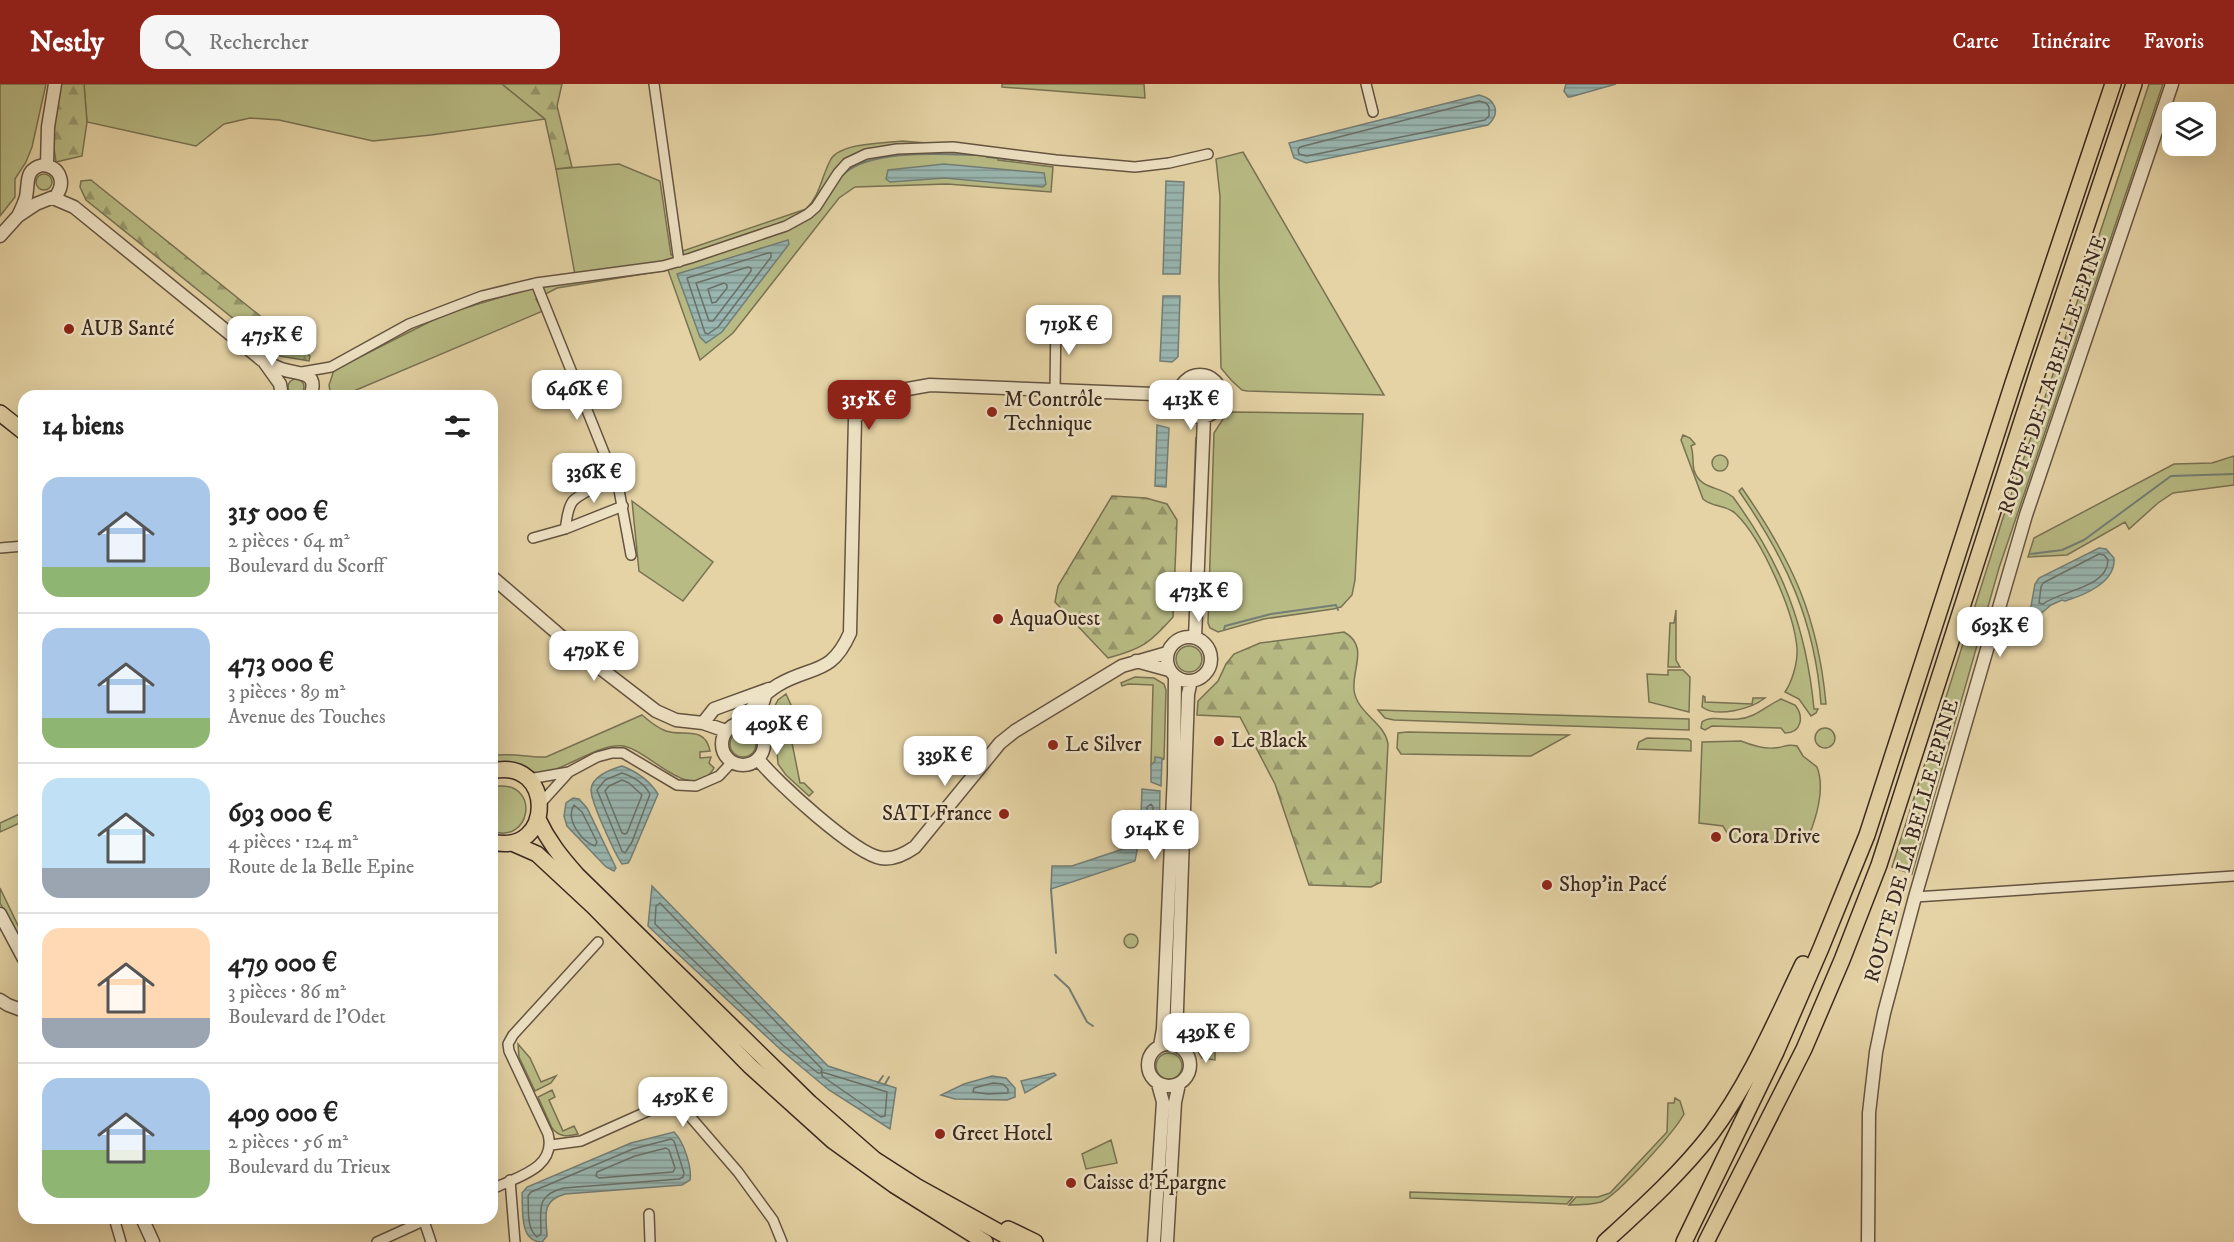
<!DOCTYPE html>
<html lang="fr">
<head>
<meta charset="utf-8">
<style>
  :root { --surface:#fff; --page:#f6f6f6; --text:#222; --muted:#767676; --line:#e0e0e0; --accent:#8f2418 }
  body { margin:0; font-family:"IM FELL DW Pica",serif; background:var(--page); color:var(--text); height:100vh; display:flex; flex-direction:column; font-size:22px; white-space:nowrap }
  * { box-sizing:border-box; margin:0 }
  p { font-size:20px; color:var(--muted) }
  .icon { flex:none; width:33px; height:33px; fill:none; stroke:currentColor; stroke-width:2; stroke-linecap:round; stroke-linejoin:round }
  .map { position:relative; flex:1; overflow:hidden }
  .details { position:absolute; left:18px; top:306px; width:480px; height:834px; display:flex; flex-direction:column; background:var(--surface); border-radius:18px; box-shadow:0 6px 24px #0002 }
  .details>* { flex:none }
  .controls { position:absolute; left:2162px; top:18px; display:grid; gap:12px }
  .controls a { display:grid; place-items:center; width:54px; height:54px; border-radius:12px; background:var(--surface); box-shadow:0 6px 24px #0002; font-size:30px }
  .price { position:absolute; translate:-50% -51px; padding:0 14px; border-radius:12px; background:#fff; color:#222; font-size:20px; line-height:39px; filter:drop-shadow(0 2px 3px #0008) }
  .price::after { content:''; position:absolute; left:50%; top:36px; width:18px; height:14px; margin-left:-9px; background:inherit; clip-path:polygon(0 0,100% 0,50% 100%) }
  .price.selected { background:var(--accent); color:#fff }
  ul { padding:0; list-style:none }
  li { display:flex; align-items:center; gap:18px; height:150px; padding:0 24px }
  li+li { border-top:2px solid var(--line) }
  li span { display:grid; place-items:center; flex:none; width:168px; height:120px; border-radius:18px; color:#555 }
  li>.icon { margin-inline-start:auto }
  span .icon { width:72px; height:72px; fill:#fffc; stroke-width:1 }
  li b { font-size:26px }
  h2 { display:flex; justify-content:space-between; align-items:center; height:72px; padding:0 24px; font-size:26px }
  header { display:flex; align-items:center; gap:36px; box-sizing:border-box; height:84px; padding:0 30px; background:var(--accent); color:#fff }
  header strong { font-size:28px }
  nav { display:flex; gap:33px; margin-inline-start:auto; font-size:21px }
  .search { width:420px; height:54px; background:var(--page); display:flex; align-items:center; gap:15px; box-sizing:border-box; padding:0 21px; border-radius:18px; color:var(--muted); font-size:22px }
  .map>svg:first-child { display:block }
</style>
</head>
<body>
<header>
<strong>Nestly</strong>
<div class="search"><svg class="icon" aria-label="search" viewBox="0 0 24 24"><circle cx="10" cy="10" r="6"/><path d="M15 15l6 6"/></svg>Rechercher</div>
<nav><a>Carte</a><a>Itinéraire</a><a>Favoris</a></nav>
</header>
<div class="map">
<svg width="2234" height="1158" viewBox="0 0 2234 1158">
  <defs>
    <pattern id="forest-firs" width="22" height="20" patternUnits="userSpaceOnUse" patternTransform="scale(1.5)"><rect width="22" height="20" fill="#b8bb84"/><path d="M5 1l3.5 6h-7zM16 11l3.5 6h-7z" fill="#97986c"/></pattern>
    <pattern id="water-rules" width="6" height="5" patternUnits="userSpaceOnUse" patternTransform="scale(1.5)"><rect width="6" height="5" fill="#99b6b0"/><path d="M0 2.5h6" fill="none" stroke="#7e948f"/></pattern>
  </defs>
  <rect width="100%" height="100%" fill="#e5d3a5"/>
  <filter id="stains"><feTurbulence type="fractalNoise" baseFrequency=".00333" numOctaves="4"/><feColorMatrix values="0 0 0 0 .2 0 0 0 0 .09 0 0 0 0 .02 0 0 0 .5 -.17"/></filter>
  <radialGradient id="worn" r=".72"><stop offset=".6" stop-color="#630" stop-opacity="0"/><stop offset="1" stop-color="#630" stop-opacity=".3"/></radialGradient>
  <path fill="#b8bb84" stroke="#797252" stroke-width="1.5" d="M0,0H46L32,63L26,78L15,95V113L0,132Z
    M84,0H502L545,35L431,51L373,57L279,36L250,34L224,40L196,62L87,38Z
    M1002,0H1144L1145,14L1002,3Z
    M2149,0H2163L1999,484L1912,790L1892,783L2002,437L2061,267Z
    M902,57L999,65L998,76L1053,83L1051,108L947,100L855,103L839,114L733,249L700,276L668,186L557,204L536,215L543,227L342,312H331L329,301L334,286L445,230L575,191L556,85L619,80L660,97L671,171L806,125C821,110 821,93 831,75C841,59 884,59 902,57Z
    M1243,68L1384,311L1247,307L1242,306L1231,296L1221,284L1219,194L1220,112L1216,75Z
    M36 98a8 8 0 1 1 16 0a8 8 0 1 1-16 0Z
    M288 303a8 8 0 1 1 16 0a8 8 0 1 1-16 0Z
    M1188 311a12 12 0 1 1 24 0a12 12 0 1 1-24 0Z
    M1233,328L1363,330L1355,496L1352,511L1341,523L1333,525L1264,535L1218,548L1210,544L1208,539L1214,349L1223,335Z
    M1683,351L1690,354L1695,360L1691,362C1694,371 1692,378 1694,386C1700,406 1720,402 1733,413C1782,480 1806,542 1814,625H1818L1816,629L1811,632L1799,615L1785,608C1792,598 1798,578 1797,564C1794,528 1762,455 1736,430C1726,420 1713,424 1703,415L1681,356Z
    M1712 379a8 8 0 1 1 16 0a8 8 0 1 1-16 0Z
    M2234,372V401L2173,409L2158,419L2129,445L2125,438L2067,471L2028,473L2034,454L2174,380L2212,379Z
    M1742,404C1792,476 1818,532 1826,620H1821C1815,537 1786,475 1739,407Z
    M632,417L713,478L683,517L639,487Z
    M1676,526V576L1680,583H1668L1670,539H1674Z
    M1176 575a13 13 0 1 1 26 0a13 13 0 1 1-26 0Z
    M1668,586H1683L1690,593L1689,628L1649,618L1647,590L1668,591Z
    M1135,593L1154,594L1164,600L1166,606L1164,675L1151,681L1153,601L1128,600L1122,602L1121,599Z
    M786,610L791,621L785,624L800,699H804L813,708L809,712L786,691L778,680L776,653L770,631L778,616Z
    M1703,612L1705,613V618L1752,620L1753,614H1765C1751,625 1717,634 1702,623Z
    M1781,615L1795,621C1804,632 1802,649 1785,649L1781,644L1712,642L1705,646L1701,644L1702,638C1711,631 1727,637 1738,635C1755,634 1766,622 1781,615Z
    M1378,626L1689,635V646L1394,636L1385,634Z
    M642,631C649,637 657,644 666,647C683,653 705,641 710,667L700,668V674L711,673L709,679L714,684C693,721 651,669 627,663C605,656 569,683 545,689C534,691 529,684 519,681C510,678 501,679 492,680V672C510,668 528,674 546,673Z
    M1815 654a10 10 0 1 1 20 0a10 10 0 1 1-20 0Z
    M730 660a13 13 0 1 1 26 0a13 13 0 1 1-26 0Z
    M1407,648L1569,651L1531,672L1401,670L1397,664L1398,649Z
    M1647,654L1688,655L1691,657V667L1637,665L1639,658Z
    M1741,657C1751,661 1762,665 1774,664C1784,664 1786,659 1797,662L1803,672L1817,683C1826,706 1815,738 1806,759L1732,757L1723,742L1699,739L1702,658Z
    M499,702C541,700 530,761 492,747V704Z
    M24,728V737L0,748V739Z
    M0,804L24,854V862L0,819Z
    M1124 857a7 7 0 1 1 14 0a7 7 0 1 1-14 0Z
    M1191,956L1215,959V976L1202,974Z
    M518,960L530,974L541,998L556,992L551,999L535,1007L519,973Z
    M1156 982a13 13 0 1 1 26 0a13 13 0 1 1-26 0Z
    M552,1006L555,1013L549,1016L563,1047L574,1042L578,1050C567,1053 559,1053 552,1044L538,1013Z
    M1675,1014L1680,1017L1684,1030C1675,1047 1618,1111 1601,1118C1591,1121 1579,1121 1569,1121L1576,1113H1598L1610,1109L1667,1048L1668,1019H1674Z
    M1111,1056L1117,1079L1086,1085L1082,1070Z
    M1410,1108L1573,1113L1567,1120L1410,1114Z"/>
  <path fill="url(#forest-firs)" stroke="#797252" stroke-width="1.5" d="M61,0H84L87,38L82,72L56,78C51,53 52,25 61,0Z
    M502,0H562L557,22L572,83L556,85L545,35Z
    M91,96L310,272L309,277L280,272L86,116L80,103L81,97Z
    M1112,412L1146,414L1167,420L1177,436L1173,533C1150,559 1142,565 1108,574L1055,518L1058,502Z
    M1344,548C1369,562 1352,584 1354,606C1357,630 1384,637 1388,660L1381,798L1371,803L1309,801L1275,700L1240,633L1197,631L1198,617L1218,597L1226,580L1234,570L1260,559Z"/>
  <path fill="url(#water-rules)" stroke="#737e76" stroke-width="1.5" d="M1566,0H1616L1570,13H1568L1564,7Z
    M1479,11C1496,15 1501,29 1488,41L1306,79L1294,74L1289,59Z
    M944,80L1044,89L1046,100L1043,103L945,94L890,98L886,95L888,86Z
    M1166,97L1184,98L1180,190H1163Z
    M788,156L789,160L722,248L706,259L700,253L677,190Z
    M1163,212H1180L1178,273L1172,278L1160,277Z
    M1157,341L1169,344L1166,403L1155,402Z
    M2099,464L2106,465L2114,474C2116,498 2085,511 2065,517L2062,516L2051,521L2037,533L2032,532L2030,528L2035,500L2039,494Z
    M1155,673L1162,674L1161,702L1151,698V681L1155,677Z
    M622,682C638,688 649,696 658,710L630,776L628,779L622,780C615,770 591,718 591,706C591,693 611,685 622,682Z
    M1142,705L1160,707L1159,756H1140Z
    M573,714L579,715L587,724L616,784L614,787L606,783L567,742L564,732L566,719Z
    M1135,761L1137,767L1135,777L1051,805L1052,782H1072Z
    M652,802L828,982L896,1004L890,1045L829,1006L781,966L648,842Z
    M1054,989L1056,991L1025,1009L1021,997Z
    M992,992L1006,994L1015,1004V1013L1007,1016L955,1015L941,1011L964,1000Z
    M674,1048C684,1058 692,1083 690,1096L682,1101L565,1110C541,1117 546,1131 547,1152L542,1158C519,1158 523,1126 522,1109L527,1103L631,1059Z"/>
  <g fill="none" stroke-linecap="round" stroke-linejoin="round">
    <path stroke="#6a7068" stroke-width="1.5" d="M1479,17L1486,19L1489,23V32L1485,36L1307,72L1299,70L1298,66L1300,63Z
      M768,169H771V173L718,243L708,250L705,249L687,194Z
      M748,183L751,184V187L713,237H709L696,199Z
      M724,199L727,201V204L716,218L712,219L708,205Z
      M2099,470L2104,471L2108,476C2108,504 2059,507 2043,520L2039,519L2041,503L2043,499Z
      M622,689C634,693 644,699 650,710L632,758L625,769L622,767L597,706L605,696Z
      M622,696L629,699L642,711L627,749L625,750L622,749L605,707L609,702Z
      M1151,720L1153,723V747L1149,750L1146,747L1147,723Z
      M574,721L582,728L597,758L595,762C581,757 565,735 574,721Z
      M660,819L822,985L821,989H818L784,962L655,840L656,822Z
      M822,988L887,1008L885,1032L881,1033L822,992Z
      M993,999L1003,1000L1008,1005V1009L988,1010L973,1008L974,1004Z
      M671,1055L674,1057L684,1089L683,1093L679,1095L564,1104C535,1111 541,1126 541,1150L537,1153C526,1144 529,1125 528,1112L531,1108L633,1065Z
      M666,1064L669,1066L675,1084L673,1088L599,1094L596,1092L597,1088L635,1072Z"/>
    <path stroke="#737e76" stroke-width="2" d="M987,73L1032,78
      M826,115C832,107 837,95 845,89C871,65 942,70 976,71
      M2031,470L2062,466L2084,456L2171,392L2234,390
      M1190,531L1196,354
      M1224,546L1225,542L1271,530L1336,521L1338,526
      M1136,764L1147,755
      M1051,805L1056,869
      M1055,891L1069,904L1087,938L1093,942
      M878,999L883,992
      M885,1000L889,993"/>
    <defs>
      <path id="minor" d="M654,0L679,178
        M1366,0L1373,28
        M536,199L619,406L631,471
        M302,288L331,283L409,240L482,212L536,199L663,182L691,174L786,142L808,130L816,123L838,89L847,79L866,70L897,65L953,63L1056,76L1135,83L1169,79L1208,70
        M1055,306L1056,233L1078,232
        M565,445C567,437 567,424 573,417C579,410 603,400 613,391
        M533,454L565,445L623,422
        M0,464L24,462
        M529,695L569,688L597,673L612,669H623L677,701L696,702L719,692L732,678
        M540,720L569,688
        M1915,813L2234,792
        M551,1061L581,1057L675,1015L738,1088L773,1136L782,1158
        M510,1096L515,1158
        M492,1105C517,1093 557,1084 548,1050L509,967L508,960L513,951L598,858
        M649,1130L650,1158
        M114,1134L121,1158
        M423,1134L431,1158
        M377,1158L430,1134"/>
      <path id="tertiary" d="M47,81L48,43L55,0
        M53,114L74,123L262,276C270,280 277,284 285,286C299,290 320,288 310,312
        M0,152L18,132L36,120L56,112C66,98 60,83 43,81C24,85 29,99 26,113C24,120 21,126 18,132
        M265,279L280,300L282,312
        M1179 312a21 21 0 1 1 42 0a21 21 0 1 1-42 0Z
        M492,493L578,567L656,627L676,636L703,639L726,647
        M1167 575a22 22 0 1 1 44 0a22 22 0 1 1-44 0Z
        M1195,554L1204,333
        M1136,577L1169,586
        M703,639L714,625L769,605
        M722 660a21 21 0 1 1 42 0a21 21 0 1 1-42 0Z
        M738,640C750,626 763,610 778,601C812,581 831,592 850,549L855,335L867,318L885,309L930,301L1179,311
        M761,650L759,631L765,612
        M758,675C775,697 855,770 881,774C893,776 905,770 915,763L1000,659L1015,647L1122,582L1167,569
        M0,830L24,875
        M0,916L8,921L24,927
        M1148 981a21 21 0 1 1 42 0a21 21 0 1 1-42 0Z
        M1160,962L1163,945L1174,690L1175,593
        M1178,962L1176,954L1188,610L1191,597
        M142,1134L153,1158
        M1154,1158L1163,1018L1158,1000
        M1167,1158L1175,1018L1179,1000
        M1868,1158L1869,1029L1876,968L1884,929L1915,813L2026,431L2172,0"/>
      <path id="primary" d="M0,329L24,348
        M492,687C555,672 555,773 492,758
        M538,735C548,757 561,773 577,791L810,1019L874,1075L916,1102L1017,1158
        M512,759L537,770L594,823L750,982L833,1057L894,1101L985,1158
        M1008,1145L1035,1158"/>
      <path id="trunk" d="M1605,1158C1642,1124 1680,1090 1711,1050C1750,998 1775,938 1803,880
        M1684,1158L1776,968L1821,864L1867,751L2013,299L2113,0
        M1706,1158L1804,965L1842,876L1879,781L2039,284L2134,0"/>
    </defs>
    <use href="#minor" stroke="#655441" stroke-width="12"/>
    <use href="#tertiary" stroke="#655441" stroke-width="15"/>
    <use href="#primary" stroke="#3a2920" stroke-width="18"/>
    <use href="#trunk" stroke="#3a2920" stroke-width="18"/>
    <use href="#minor" stroke="#eee2c4" stroke-width="9"/>
    <use href="#tertiary" stroke="#eee2c4" stroke-width="12"/>
    <use href="#primary" stroke="#e5d3a5" stroke-width="15"/>
    <use href="#trunk" stroke="#e5d3a5" stroke-width="15"/>
  </g>
  <g fill="#8f2418" stroke="#eee2c4" stroke-width="2">
    <circle cx="69" cy="245" r="6"/>
    <circle cx="992" cy="328" r="6"/>
    <circle cx="998" cy="535" r="6"/>
    <circle cx="1219" cy="657" r="6"/>
    <circle cx="1053" cy="661" r="6"/>
    <circle cx="1004" cy="730" r="6"/>
    <circle cx="1716" cy="753" r="6"/>
    <circle cx="1547" cy="801" r="6"/>
    <circle cx="940" cy="1050" r="6"/>
    <circle cx="1071" cy="1099" r="6"/>
  </g>
  <g text-anchor="middle" dominant-baseline="central" stroke-width="5" stroke-linejoin="round" paint-order="stroke">
    <g font-size="21" fill="#3a2920" stroke="#eee2c4" text-anchor="start">
      <text x="81" y="245">AUB Santé</text>
      <text x="1004" y="316">M Contrôle<tspan x="1004" dy="24">Technique</tspan></text>
      <text x="1010" y="535">AquaOuest</text>
      <text x="1231" y="657">Le Black</text>
      <text x="1065" y="661">Le Silver</text>
      <text x="992" y="730" text-anchor="end">SATI France</text>
      <text x="1728" y="753">Cora Drive</text>
      <text x="1559" y="801">Shop'in Pacé</text>
      <text x="952" y="1050">Greet Hotel</text>
      <text x="1083" y="1099">Caisse d'Épargne</text>
    </g>
    <g font-size="21" fill="#3a2920" stroke="#eee2c4">
      <text transform="translate(2053 291) rotate(-71)">ROUTE DE LA BELLE EPINE</text>
      <text transform="translate(1912 757) rotate(-74)">ROUTE DE LA BELLE EPINE</text>
    </g>
  </g>
  <rect width="100%" height="100%" filter="url(#stains)"/>
  <rect width="100%" height="100%" fill="url(#worn)"/>
</svg>
<div class="controls">
<a><svg class="icon" aria-label="layers" viewBox="0 0 24 24"><path d="M12 4l9 5-9 5-9-5zM3 14l9 5 9-5"/></svg></a>
</div>
<b class="price" style="left:1069px;top:272px">719K €</b>
<b class="price" style="left:272px;top:283px">475K €</b>
<b class="price" style="left:577px;top:337px">646K €</b>
<b class="price selected" style="left:869px;top:347px">315K €</b>
<b class="price" style="left:1191px;top:347px">413K €</b>
<b class="price" style="left:594px;top:420px">336K €</b>
<b class="price" style="left:1199px;top:539px">473K €</b>
<b class="price" style="left:2000px;top:574px">693K €</b>
<b class="price" style="left:594px;top:598px">479K €</b>
<b class="price" style="left:777px;top:672px">409K €</b>
<b class="price" style="left:945px;top:703px">339K €</b>
<b class="price" style="left:1155px;top:777px">914K €</b>
<b class="price" style="left:1206px;top:980px">439K €</b>
<b class="price" style="left:683px;top:1044px">459K €</b>
<section class="details">
<h2>14 biens<svg class="icon" aria-label="filters" viewBox="0 0 24 24"><path d="M4 7h16M4 17h16"/><circle cx="9" cy="7" r="2"/><circle cx="15" cy="17" r="2"/></svg></h2>
<ul>
<li><span style="background:linear-gradient(#a9c7e8 75%,#8fb573 0)"><svg class="icon" aria-label="home" viewBox="0 0 24 24"><path d="M3 11l9-7 9 7M6 9v11h12V9"/></svg></span><div><b>315 000 €</b><p>2 pièces · 64 m²</p><p>Boulevard du Scorff</p></div></li>
<li><span style="background:linear-gradient(#a9c7e8 75%,#8fb573 0)"><svg class="icon" aria-label="home" viewBox="0 0 24 24"><path d="M3 11l9-7 9 7M6 9v11h12V9"/></svg></span><div><b>473 000 €</b><p>3 pièces · 89 m²</p><p>Avenue des Touches</p></div></li>
<li><span style="background:linear-gradient(#bfe0f5 75%,#9aa5b1 0)"><svg class="icon" aria-label="home" viewBox="0 0 24 24"><path d="M3 11l9-7 9 7M6 9v11h12V9"/></svg></span><div><b>693 000 €</b><p>4 pièces · 124 m²</p><p>Route de la Belle Epine</p></div></li>
<li><span style="background:linear-gradient(#ffd9b3 75%,#9aa5b1 0)"><svg class="icon" aria-label="home" viewBox="0 0 24 24"><path d="M3 11l9-7 9 7M6 9v11h12V9"/></svg></span><div><b>479 000 €</b><p>3 pièces · 86 m²</p><p>Boulevard de l'Odet</p></div></li>
<li><span style="background:linear-gradient(#a9c7e8 60%,#8fb573 0)"><svg class="icon" aria-label="home" viewBox="0 0 24 24"><path d="M3 11l9-7 9 7M6 9v11h12V9"/></svg></span><div><b>409 000 €</b><p>2 pièces · 56 m²</p><p>Boulevard du Trieux</p></div></li>
</ul>
</section>
</div>
</body>
</html>
